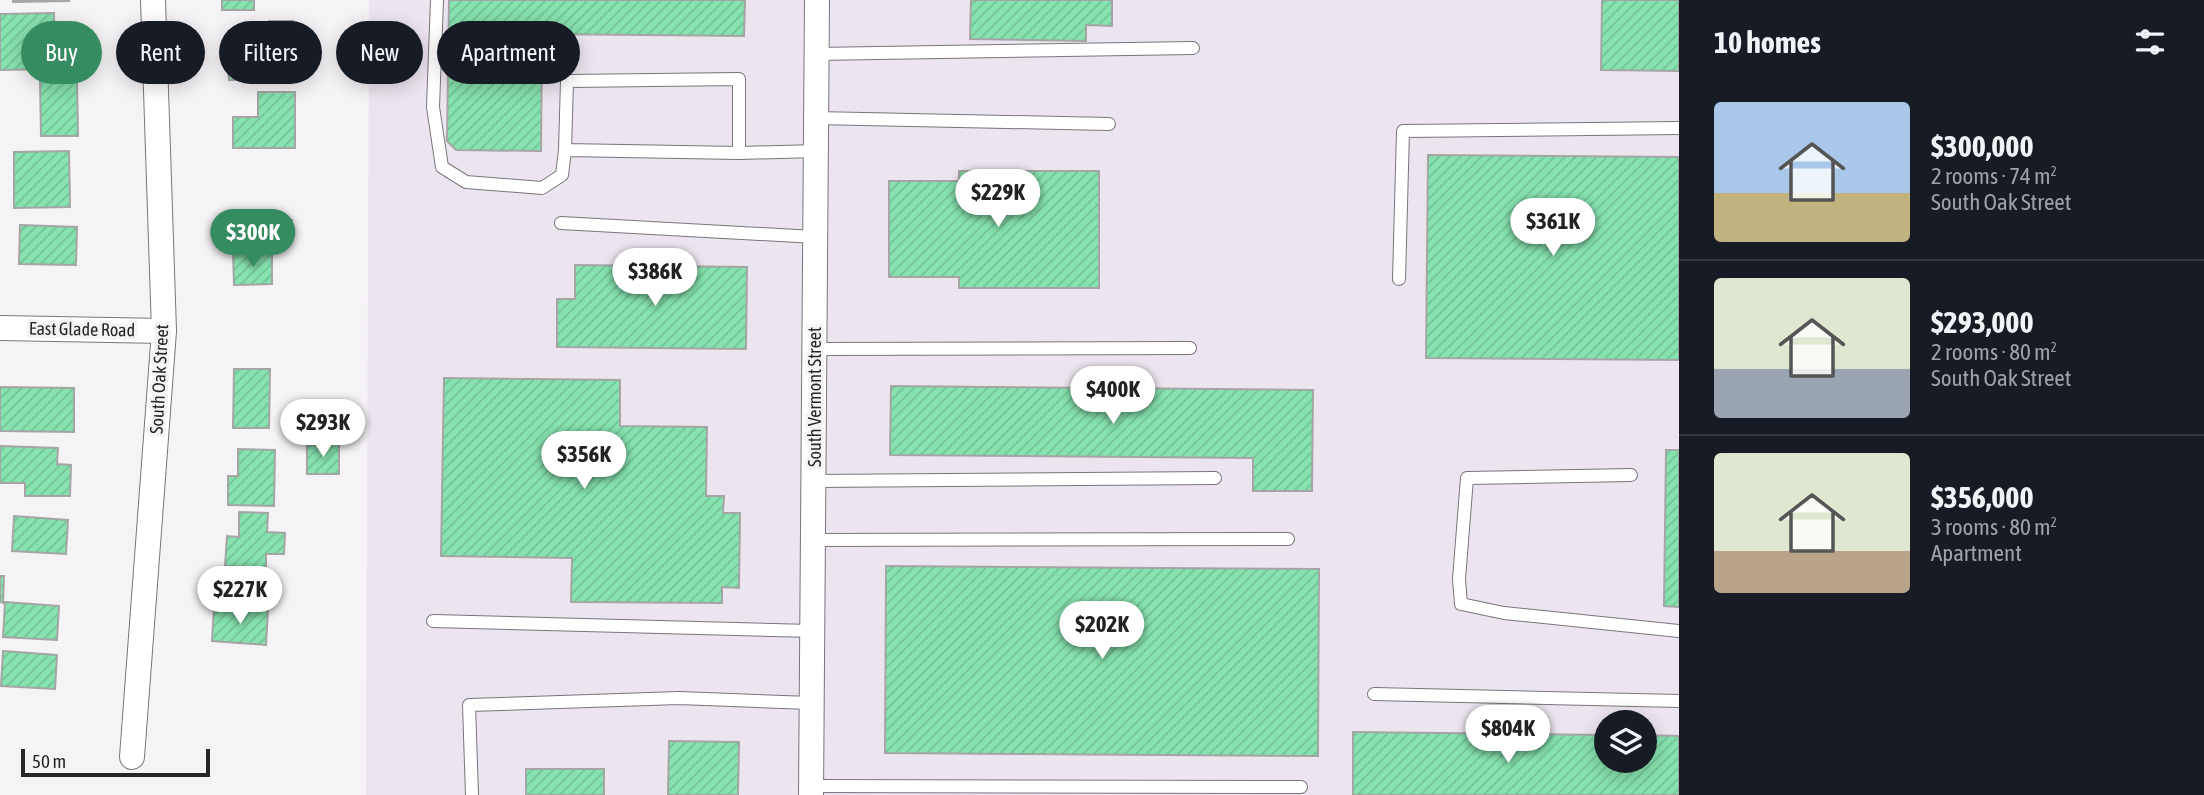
<!DOCTYPE html>
<html lang="en">
<head>
<meta charset="utf-8">
<style>
  :root { --surface:#171b24; --page:#242831; --text:#f1f3f6; --muted:#9ea1a6; --line:#363941; --accent:#358c60 }
  body { margin:0; font-family:"Asap Condensed",sans-serif; background:var(--page); color:var(--text); height:100vh; display:flex; flex-direction:column; font-size:26px; white-space:nowrap }
  * { box-sizing:border-box; margin:0 }
  p { font-size:23px; color:var(--muted) }
  .icon { flex:none; width:38px; height:38px; fill:none; stroke:currentColor; stroke-width:2; stroke-linecap:round; stroke-linejoin:round }
  .map { position:relative; flex:1; overflow:hidden }
  .panel { display:flex; flex-direction:column; background:var(--surface); width:525px }
  .panel>* { flex:none }
  .top-card { position:absolute; left:21px; top:21px; width:665px; height:63px; display:flex; gap:14px }
  .fabs { position:absolute; left:1594px; top:710px; display:grid; gap:14px }
  .fabs a { display:grid; place-items:center; width:63px; height:63px; border-radius:50%; background:var(--surface); box-shadow:0 4px 18px #0003; font-size:35px }
  .scale { position:absolute; left:21px; bottom:18px; width:189px; box-sizing:border-box; padding-left:7px; border:4px solid #272627; border-top:0; font-size:19px; line-height:24px; white-space:nowrap; color:#272627; -webkit-text-stroke:5px #f6f3f7; paint-order:stroke }
  .price { position:absolute; translate:-50% -60px; padding:0 16px; border-radius:24px; background:#fff; color:#222; font-size:23px; line-height:46px; filter:drop-shadow(0 2px 4px #0008) }
  .price::after { content:''; position:absolute; left:50%; top:42px; width:21px; height:16px; margin-left:-10px; background:inherit; clip-path:polygon(0 0,100% 0,50% 100%) }
  .price.active { background:var(--accent); color:#fff }
  ul { padding:0; list-style:none }
  li { display:flex; align-items:center; gap:21px; height:175px; padding:0 35px }
  li+li { border-top:2px solid var(--line) }
  li span { display:grid; place-items:center; flex:none; width:196px; height:140px; border-radius:7px; color:#555 }
  li>.icon { margin-inline-start:auto }
  span .icon { width:84px; height:84px; fill:#fffc; stroke-width:1 }
  li b { font-size:30px }
  h2 { display:flex; justify-content:space-between; align-items:center; height:84px; padding:0 35px; font-size:30px }
  .pill { padding:0 24px; border-radius:32px; background:var(--surface); box-shadow:0 4px 18px #0003; font-size:24px; line-height:63px }
  .pill.active { background:var(--accent); color:#fff }
  main { display:flex; flex:1; min-height:0 }
  .map>svg:first-child { display:block }
</style>
</head>
<body>
<main>
<div class="map">
<svg width="1679" height="795" viewBox="0 0 1679 795">
  <defs>
    <pattern id="building-hatch" width="6" height="6" patternUnits="userSpaceOnUse" patternTransform="scale(1.75)"><rect width="6" height="6" fill="#86e2ae"/><path d="M-1 1l2-2M0 6l6-6M5 7l2-2" fill="none" stroke="#74c296"/></pattern>
  </defs>
  <rect width="100%" height="100%" fill="#f6f3f7"/>
  <path fill="#ece5ef" fill-rule="evenodd" d="M369,0H1679V795H366ZM1606,723H1645V761H1606Z"/>
  <path fill="url(#building-hatch)" stroke="#a3a6a4" stroke-width="2" d="M13,0H69V1L13,2Z
    M222,0H254V10H222Z
    M449,0H745L744,36L542,34L541,151L456,150L447,141Z
    M971,0H1112V26L1086,25V41L970,39Z
    M1602,0H1679V71L1601,70Z
    M54,13L55,69L0,70V14Z
    M269,21H293V40H269Z
    M259,33V43L272,42L273,79L229,80L226,36Z
    M40,80H77L78,136H41Z
    M258,92H295V148H233V117H258Z
    M69,151L70,207L14,208V152Z
    M1428,155L1679,157V360L1426,358Z
    M959,171H1099V288H959V277H889V181H959Z
    M260,219L292,220L291,244L260,243Z
    M20,225L77,227L76,265L19,264Z
    M233,254H272V284L234,285Z
    M575,265L747,267L746,349L557,347V299H575Z
    M234,369H270L269,428H233Z
    M444,378L620,380V426L707,427L706,496H724L723,513H740L739,588L722,587V603L571,602L572,558L441,556Z
    M891,386L1313,390L1312,491H1253V458L890,455Z
    M0,387L74,388V432L0,431Z
    M339,444V474H307V445Z
    M0,446L58,448L57,464L71,465L70,496H25V483H0Z
    M238,449L275,450L274,506L228,505V476H238Z
    M1666,450H1679V607L1664,606Z
    M239,512L268,513L267,532L285,533L284,554H266V568L225,566L227,536L239,537Z
    M14,516L68,520L66,554L12,551Z
    M886,566L1319,569L1318,756L885,753Z
    M0,576H4L3,603L0,602Z
    M5,602L59,606L57,640L3,637Z
    M214,607L268,610L266,645L212,641Z
    M3,651L57,655L55,689L1,686Z
    M1353,732L1606,735V761H1645V735L1679,736V795H1353Z
    M669,741L739,742L738,795H668Z
    M526,769H604V795H526Z"/>
  <g fill="none" stroke-linecap="round" stroke-linejoin="round">
    <defs>
      <path id="service" d="M437,0L433,107L442,167L466,182L542,188L562,175L565,150
        M816,54L1193,48
        M816,118L1109,124
        M739,153V79L567,81L565,150L739,153L816,151
        M561,223L815,237
        M1399,279L1403,131L1679,128
        M814,349L1190,348
        M1631,475L1467,478L1459,579L1461,604L1504,613L1679,631
        M813,481L1215,478
        M813,540L1288,539
        M433,621L812,631
        M1374,694L1679,701
        M811,786L1301,787
        M472,795L469,705L679,698L811,703"/>
      <path id="minor" d="M0,328L164,331
        M132,757L164,331L153,0
        M811,795L817,0"/>
    </defs>
    <use href="#service" stroke="#787679" stroke-width="14"/>
    <use href="#minor" stroke="#787679" stroke-width="26"/>
    <use href="#service" stroke="#fff" stroke-width="12"/>
    <use href="#minor" stroke="#fff" stroke-width="24"/>
  </g>
  <g text-anchor="middle" dominant-baseline="central" stroke-width="7" stroke-linejoin="round" paint-order="stroke">
    <g font-size="18" fill="#272627" stroke="#f6f3f7">
      <text transform="translate(82 329) rotate(1)">East Glade Road</text>
      <text transform="translate(159 379) rotate(-87)">South Oak Street</text>
      <text transform="translate(814 397) rotate(-90)">South Vermont Street</text>
    </g>
  </g>
</svg>
<div class="fabs">
<a><svg class="icon" aria-label="layers" viewBox="0 0 24 24"><path d="M12 4l9 5-9 5-9-5zM3 14l9 5 9-5"/></svg></a>
</div>
<div class="scale">50 m</div>
<b class="price" style="left:998px;top:229px">$229K</b>
<b class="price" style="left:1553px;top:258px">$361K</b>
<b class="price active" style="left:253px;top:269px">$300K</b>
<b class="price" style="left:655px;top:308px">$386K</b>
<b class="price" style="left:1113px;top:426px">$400K</b>
<b class="price" style="left:323px;top:459px">$293K</b>
<b class="price" style="left:584px;top:491px">$356K</b>
<b class="price" style="left:240px;top:626px">$227K</b>
<b class="price" style="left:1102px;top:661px">$202K</b>
<b class="price" style="left:1508px;top:765px">$804K</b>
<div class="top-card">
<a class="pill active">Buy</a>
<a class="pill">Rent</a>
<a class="pill">Filters</a>
<a class="pill">New</a>
<a class="pill">Apartment</a>
</div>
</div>
<section class="panel">
<h2>10 homes<svg class="icon" aria-label="filters" viewBox="0 0 24 24"><path d="M4 7h16M4 17h16"/><circle cx="9" cy="7" r="2"/><circle cx="15" cy="17" r="2"/></svg></h2>
<ul>
<li><span style="background:linear-gradient(#a9c7e8 65%,#c2b280 0)"><svg class="icon" aria-label="home" viewBox="0 0 24 24"><path d="M3 11l9-7 9 7M6 9v11h12V9"/></svg></span><div><b>$300,000</b><p>2 rooms · 74 m²</p><p>South Oak Street</p></div></li>
<li><span style="background:linear-gradient(#dfe7d0 65%,#9aa5b1 0)"><svg class="icon" aria-label="home" viewBox="0 0 24 24"><path d="M3 11l9-7 9 7M6 9v11h12V9"/></svg></span><div><b>$293,000</b><p>2 rooms · 80 m²</p><p>South Oak Street</p></div></li>
<li><span style="background:linear-gradient(#dfe7d0 70%,#b9a48a 0)"><svg class="icon" aria-label="home" viewBox="0 0 24 24"><path d="M3 11l9-7 9 7M6 9v11h12V9"/></svg></span><div><b>$356,000</b><p>3 rooms · 80 m²</p><p>Apartment</p></div></li>
</ul>
</section>
</main>
</body>
</html>
